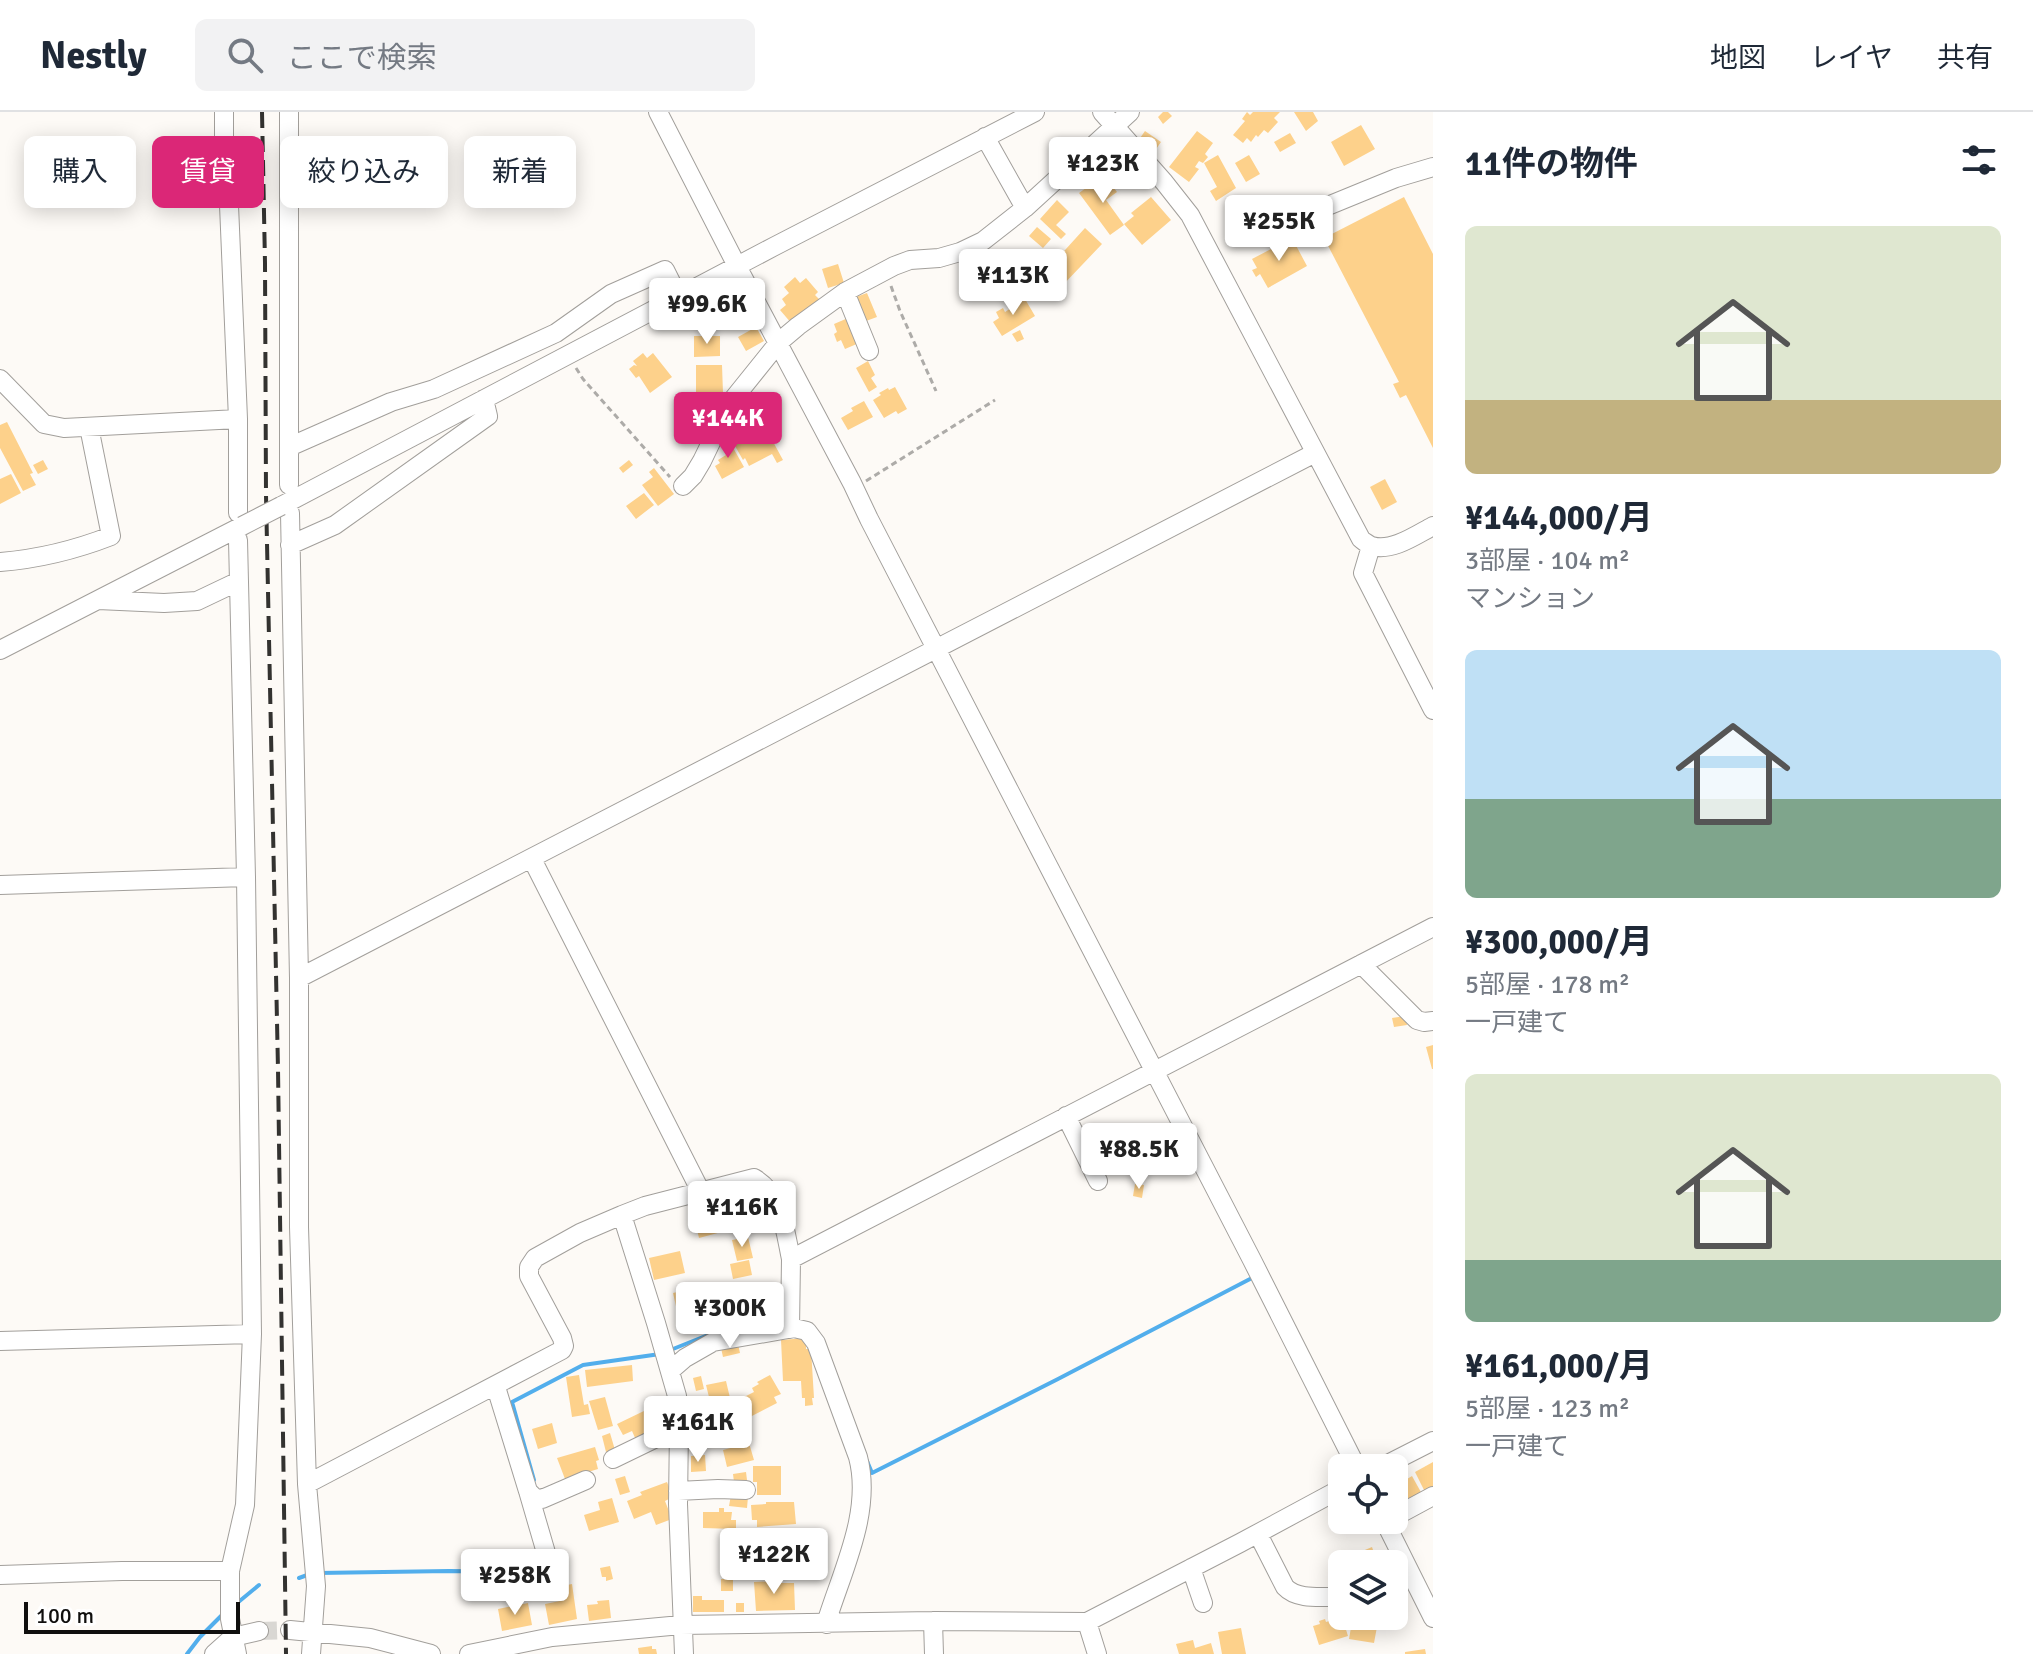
<!DOCTYPE html>
<html lang="ja">
<head>
<meta charset="utf-8">
<style>
  :root { --surface:#fff; --page:#f2f2f3; --text:#1f2937; --muted:#747a83; --line:#e0e1e3; --accent:#db2777 }
  body { margin:0; font-family:Signika,"Noto Sans JP",sans-serif; background:var(--page); color:var(--text); height:100vh; display:flex; flex-direction:column; font-size:30px; white-space:nowrap }
  * { box-sizing:border-box; margin:0 }
  p { font-size:26px; color:var(--muted) }
  .icon { flex:none; width:44px; height:44px; fill:none; stroke:currentColor; stroke-width:2; stroke-linecap:round; stroke-linejoin:round }
  .map { position:relative; flex:1; overflow:hidden }
  .drawer { display:flex; flex-direction:column; background:var(--surface); width:600px }
  .drawer>* { flex:none }
  .banner { position:absolute; left:24px; top:24px; width:760px; height:72px; display:flex; gap:16px }
  .tools { position:absolute; left:1328px; top:1342px; display:grid; gap:16px }
  .tools a { display:grid; place-items:center; width:80px; height:80px; border-radius:12px; background:var(--surface); box-shadow:0 4px 20px #0003; font-size:40px }
  .scale { position:absolute; left:24px; bottom:20px; width:216px; box-sizing:border-box; padding-left:8px; border:4px solid #100f0e; border-top:0; font-size:22px; line-height:28px; white-space:nowrap; color:#100f0e; -webkit-text-stroke:6px #fff; paint-order:stroke }
  .price { position:absolute; translate:-50% -68px; padding:0 18px; border-radius:8px; background:#fff; color:#222; font-size:26px; line-height:52px; filter:drop-shadow(0 2px 4px #0008) }
  .price::after { content:''; position:absolute; left:50%; top:48px; width:24px; height:18px; margin-left:-12px; background:inherit; clip-path:polygon(0 0,100% 0,50% 100%) }
  .price.selected { background:var(--accent); color:#fff }
  ul { padding:0; list-style:none }
  li { display:grid; align-content:center; gap:16px; height:424px; padding:0 32px }
  li span { display:grid; place-items:center; height:248px; border-radius:12px; color:#555 }
  li>.icon { margin-inline-start:auto }
  span .icon { width:144px; height:144px; fill:#fffc; stroke-width:1 }
  li b { font-size:34px }
  h2 { display:flex; justify-content:space-between; align-items:center; height:96px; padding:0 32px; font-size:34px }
  .pill { padding:0 28px; border-radius:12px; background:var(--surface); box-shadow:0 4px 20px #0003; font-size:28px; line-height:72px }
  .pill.selected { background:var(--accent); color:#fff }
  header { display:flex; align-items:center; gap:48px; box-sizing:border-box; height:112px; padding:0 40px; background:var(--surface); border-bottom:2px solid var(--line) }
  header strong { font-size:38px }
  nav { display:flex; gap:44px; margin-inline-start:auto; font-size:28px }
  .search { width:560px; height:72px; background:var(--page); display:flex; align-items:center; gap:20px; box-sizing:border-box; padding:0 28px; border-radius:12px; color:var(--muted); font-size:30px }
  main { display:flex; flex:1; min-height:0 }
  .map>svg:first-child { display:block }
</style>
</head>
<body>
<header>
<strong>Nestly</strong>
<div class="search"><svg class="icon" aria-label="search" viewBox="0 0 24 24"><circle cx="10" cy="10" r="6"/><path d="M15 15l6 6"/></svg>ここで検索</div>
<nav><a>地図</a><a>レイヤ</a><a>共有</a></nav>
</header>
<main>
<div class="map">
<svg width="1433" height="1542" viewBox="0 0 1433 1542">
  <rect width="100%" height="100%" fill="#fdfaf6"/>
  <g fill="none" stroke-linecap="round" stroke-linejoin="round">
    <path stroke="#52aeec" stroke-width="4" d="M717,1221L762,1208L786,1204
      M668,1239L708,1223
      M867,1349L872,1361L1058,1267L1250,1167
      M534,1368L512,1290L583,1253L660,1242
      M318,1461L449,1459L542,1460L558,1456L557,1449
      M299,1466L310,1462
      M236,1492L259,1473
      M187,1542L200,1525L223,1502"/>
  </g>
  <path fill="#fdd18b" d="M1163,0H1168L1172,4L1163,12L1158,5Z
    M1247,0L1250,3L1253,0H1280L1274,6L1278,10L1268,21L1264,18L1258,25L1256,23L1251,30L1247,26L1243,31L1233,23L1245,9L1242,7Z
    M1294,0H1313L1318,9L1306,19Z
    M1361,13L1375,37L1344,54L1331,30Z
    M1145,19L1161,30L1154,40L1138,29Z
    M1197,19L1213,31L1205,42L1208,45L1203,51L1199,49L1195,55L1199,57L1189,70L1169,55Z
    M1290,21L1296,31L1280,40L1274,30Z
    M1218,43L1236,76L1216,89L1210,79L1217,75L1204,51Z
    M1249,43L1260,62L1246,70L1235,51Z
    M1108,68L1117,80L1106,88L1124,113L1110,123L1079,81L1093,71L1097,76Z
    M1151,85L1171,108L1142,133L1124,112L1134,104L1131,101Z
    M1404,85L1433,142V336L1406,283L1400,286L1393,272L1399,270L1324,126Z
    M1057,88L1069,100L1056,113L1066,122L1061,127L1040,107Z
    M1037,115L1051,127L1043,136L1029,124Z
    M1085,116L1102,132L1062,174L1046,159Z
    M1292,126L1307,154L1268,176L1260,162L1256,165L1252,158L1257,156L1252,147Z
    M1020,138L1034,152L1024,162L1010,148Z
    M994,139L1013,168L1002,175L984,145Z
    M838,152L844,171L828,176L822,157Z
    M1038,163L1044,170L1030,182L1024,175Z
    M795,165L800,171L806,166L818,180L815,183L820,188L792,212L780,198L786,193L782,187L789,181L784,175Z
    M867,181L877,205L866,209L856,185Z
    M1025,187L1035,204L1002,224L993,210L999,206L996,200L1003,196L1005,200Z
    M848,206L859,231L845,237L841,228L837,230L834,222L837,220L834,212Z
    M756,215L764,229L746,239L738,225Z
    M1020,218L1024,227L1017,230L1012,222Z
    M694,224H720V244L694,245Z
    M643,241L647,246L653,241L672,265L650,281L639,264L636,266L629,257L634,253L637,254L633,249Z
    M868,249L875,263L871,266L877,275L869,280L856,256Z
    M696,253H722L723,281H696Z
    M895,275L907,297L898,302L896,299L884,306L873,288L881,283L879,281L888,276L889,278Z
    M709,288H719V295H709Z
    M864,289L873,305L848,318L841,306L853,299L851,296Z
    M703,294L715,301L702,324L689,317Z
    M7,310L33,361L30,362L36,373L23,379L0,336V313Z
    M765,315L783,348L777,351L772,342L749,354L745,346L743,348L735,334L739,329L738,326L749,320L750,323Z
    M694,322L703,328L700,333L691,328Z
    M727,325L744,355L722,367L715,354L720,351L718,348L726,343L719,330Z
    M43,348L48,357L38,362L33,353Z
    M629,348L633,353L623,361L619,356Z
    M654,356L674,382L658,394L642,373L653,365L649,360Z
    M11,362L21,381L0,392V367Z
    M1385,367L1397,390L1382,398L1370,375Z
    M644,381L654,393L636,407L626,394Z
    M1405,904L1407,913L1394,915L1392,906Z
    M1433,933V957H1432L1426,935Z
    M1135,1072L1144,1073L1142,1086L1133,1084Z
    M708,1089L713,1109L726,1106L729,1118L699,1126L691,1093Z
    M748,1125L753,1146L737,1149L732,1128Z
    M680,1139L685,1161L654,1168L649,1146Z
    M749,1148L752,1163L733,1167L730,1152Z
    M776,1175L778,1201L741,1204L739,1179Z
    M690,1177L691,1182L710,1177L715,1198L696,1202L697,1209L680,1212L673,1181Z
    M806,1226V1237H811L814,1286H812L813,1293L805,1294V1286H802L801,1269H783L781,1228Z
    M738,1232L740,1241L723,1245L721,1236Z
    M632,1253L633,1269L587,1275L585,1258Z
    M579,1263L584,1293L588,1292L590,1302L572,1305L566,1265Z
    M770,1263L781,1282L774,1285L777,1291L748,1306L738,1288L754,1280L752,1276L759,1272L757,1270Z
    M701,1264L704,1277L696,1279L693,1266Z
    M726,1269L730,1286L715,1289L714,1284L709,1285L706,1273Z
    M605,1285L613,1314L598,1318L589,1289Z
    M651,1291L654,1296L661,1293L670,1312L636,1328L632,1319L623,1323L617,1312L646,1298L645,1295Z
    M552,1311L557,1331L538,1337L532,1317Z
    M610,1321L615,1338L606,1340L602,1324Z
    M749,1331L754,1348L727,1355L723,1338Z
    M595,1335L599,1348L596,1349L598,1357L565,1367L557,1346Z
    M705,1343L706,1359L691,1360V1344Z
    M1433,1350V1376L1425,1380L1415,1360Z
    M753,1354H781V1383H757V1370H753Z
    M746,1360L747,1368L734,1370L733,1362Z
    M625,1364L630,1380L620,1383L615,1367Z
    M1412,1364L1422,1382L1396,1396L1394,1393V1369L1400,1366L1402,1370Z
    M667,1370L673,1385L665,1389L672,1407L656,1413L651,1400L634,1407L627,1389L642,1383L640,1380Z
    M731,1383L748,1385L747,1396L729,1394Z
    M612,1386L619,1410L589,1419L584,1403L600,1398L598,1390Z
    M766,1390H794L796,1412L757,1415V1408H752L751,1393L766,1392Z
    M719,1396H724V1400H732L731,1408H736V1417L703,1416V1400H719Z
    M783,1419L801,1420L798,1458L780,1457L782,1432L778,1431V1424H783Z
    M739,1432L760,1433L759,1438L775,1439L774,1461L764,1460V1458L757,1457L756,1459H745V1453H737Z
    M1372,1435L1374,1441L1376,1440L1378,1452H1342V1470L1334,1451Z
    M610,1454L613,1467L606,1469V1465H602L600,1456Z
    M721,1467H733V1479H721Z
    M779,1469V1471H794L795,1498L756,1499L754,1470Z
    M526,1472L528,1485L517,1487L514,1474Z
    M572,1472L577,1507L549,1513L545,1492L565,1488L562,1474Z
    M537,1475L539,1487L534,1488L532,1476Z
    M693,1484H702V1488H724V1500H693Z
    M609,1488L611,1506L589,1509L587,1493L598,1492L597,1489Z
    M528,1491L532,1513L502,1519L498,1497Z
    M736,1491H744V1500H736Z
    M1353,1504H1379L1374,1531L1349,1527Z
    M1342,1505L1348,1524L1319,1533L1313,1514L1320,1512L1319,1509L1325,1507L1326,1510Z
    M1241,1516L1246,1542H1222L1218,1520Z
    M1193,1528L1195,1536L1211,1531L1214,1542H1179L1176,1532Z
    M652,1534V1537H656L657,1542H639L638,1536Z
    M1425,1537L1426,1542H1405V1540Z"/>
  <g fill="none" stroke-linecap="round" stroke-linejoin="round">
    <path stroke="#d9d7d3" stroke-width="18" stroke-dasharray="18 9" stroke-linecap="butt" d="M259,1519L290,1518"/>
    <defs>
      <path id="minor" d="M224,0V53L229,93L238,307V401
        M658,0L737,154L852,371L869,407L1252,1148L1357,1356
        M1102,0L1164,70L1190,103L1361,427C1362,428 1370,434 1372,434C1392,440 1416,423 1433,414
        M985,25L1025,96
        M1268,109L1286,102L1306,99L1330,93L1396,66L1433,55
        M845,180L869,239
        M0,267L44,312L64,316L238,307
        M289,335L391,290L434,277L556,221L611,182L665,158L678,184
        M289,373V0
        M683,374L693,364L702,349L730,291L779,230L798,214L845,180L894,154L910,148L939,146L960,140L983,129L1025,96L1130,0
        M281,394L775,134L1035,0
        M290,401L299,866V1115L307,1372L316,1474L311,1542
        M290,433L335,413L488,304L484,287
        M1371,434L1363,461L1433,598
        M0,450C38,447 75,438 111,424L89,315
        M98,488L164,491L197,489L239,469
        M0,538L242,414
        M532,747L701,1080
        M0,773L246,765
        M1361,852L1417,908L1424,910L1433,909
        M299,866L1315,341
        M1066,1004L1098,1069
        M622,1103L656,1211L677,1284L679,1315L678,1392L684,1542
        M790,1217L791,1147
        M0,1229L252,1222
        M670,1259L685,1246L713,1230L794,1216L807,1219L816,1231L858,1345C872,1398 844,1455 828,1505L827,1512
        M496,1275L528,1379L535,1386L542,1387L586,1368
        M613,1347L679,1315
        M1380,1356L1433,1329
        M307,1372L562,1238L564,1234L562,1226L529,1164V1155L535,1146L580,1121L622,1103L645,1094L754,1066C782,1082 785,1119 791,1147L1433,815
        M528,1379L549,1451
        M678,1379L718,1377L746,1378
        M1394,1405L1433,1384
        M1384,1408L1433,1506
        M1258,1422L1285,1475C1298,1489 1324,1484 1342,1485
        M1191,1456L1203,1491
        M0,1463L122,1459H230
        M933,1509L934,1542
        M1087,1510L1097,1542
        M290,1518L370,1526L431,1542
        M214,1542L233,1525L259,1519
        M237,1542L230,1507V1459L245,1393L252,1222L246,765L238,428
        M469,1542L552,1525L681,1513L933,1509L1087,1510L1240,1431L1342,1376"/>
    </defs>
    <use href="#minor" stroke="#a29f9b" stroke-width="20"/>
    <path stroke="#adaba8" stroke-width="3" stroke-dasharray="6 4" stroke-linecap="butt" d="M891,174L900,199L936,279
      M576,256L583,267L670,365
      M866,369L995,288"/>
    <use href="#minor" stroke="#fff" stroke-width="18"/>
    <path stroke="#333230" stroke-width="4" stroke-dasharray="16 8" stroke-linecap="butt" d="M262,0L265,151L266,383L278,957L286,1542"/>
    <defs>
      <path id="minor-bridge" d="M242,414L281,394"/>
    </defs>
    <use href="#minor-bridge" stroke="#a29f9b" stroke-width="20" stroke-linecap="butt"/>
    <use href="#minor-bridge" stroke="#fff" stroke-width="18"/>
  </g>
</svg>
<div class="tools">
<a><svg class="icon" aria-label="locate" viewBox="0 0 24 24"><circle cx="12" cy="12" r="6"/><path d="M12 2v4M12 18v4M2 12h4M18 12h4"/></svg></a>
<a><svg class="icon" aria-label="layers" viewBox="0 0 24 24"><path d="M12 4l9 5-9 5-9-5zM3 14l9 5 9-5"/></svg></a>
</div>
<div class="scale">100 m</div>
<b class="price" style="left:1103px;top:93px">¥123K</b>
<b class="price" style="left:1279px;top:151px">¥255K</b>
<b class="price" style="left:1013px;top:205px">¥113K</b>
<b class="price" style="left:707px;top:234px">¥99.6K</b>
<b class="price selected" style="left:728px;top:348px">¥144K</b>
<b class="price" style="left:1139px;top:1079px">¥88.5K</b>
<b class="price" style="left:742px;top:1137px">¥116K</b>
<b class="price" style="left:730px;top:1238px">¥300K</b>
<b class="price" style="left:698px;top:1352px">¥161K</b>
<b class="price" style="left:774px;top:1484px">¥122K</b>
<b class="price" style="left:515px;top:1505px">¥258K</b>
<div class="banner">
<a class="pill">購入</a>
<a class="pill selected">賃貸</a>
<a class="pill">絞り込み</a>
<a class="pill">新着</a>
</div>
</div>
<section class="drawer">
<h2>11件の物件<svg class="icon" aria-label="filters" viewBox="0 0 24 24"><path d="M4 7h16M4 17h16"/><circle cx="9" cy="7" r="2"/><circle cx="15" cy="17" r="2"/></svg></h2>
<ul>
<li><span style="background:linear-gradient(#dfe7d0 70%,#c2b280 0)"><svg class="icon" aria-label="home" viewBox="0 0 24 24"><path d="M3 11l9-7 9 7M6 9v11h12V9"/></svg></span><div><b>¥144,000/月</b><p>3部屋 · 104 m²</p><p>マンション</p></div></li>
<li><span style="background:linear-gradient(#bfe0f5 60%,#7fa58c 0)"><svg class="icon" aria-label="home" viewBox="0 0 24 24"><path d="M3 11l9-7 9 7M6 9v11h12V9"/></svg></span><div><b>¥300,000/月</b><p>5部屋 · 178 m²</p><p>一戸建て</p></div></li>
<li><span style="background:linear-gradient(#dfe7d0 75%,#7fa58c 0)"><svg class="icon" aria-label="home" viewBox="0 0 24 24"><path d="M3 11l9-7 9 7M6 9v11h12V9"/></svg></span><div><b>¥161,000/月</b><p>5部屋 · 123 m²</p><p>一戸建て</p></div></li>
</ul>
</section>
</main>
</body>
</html>
